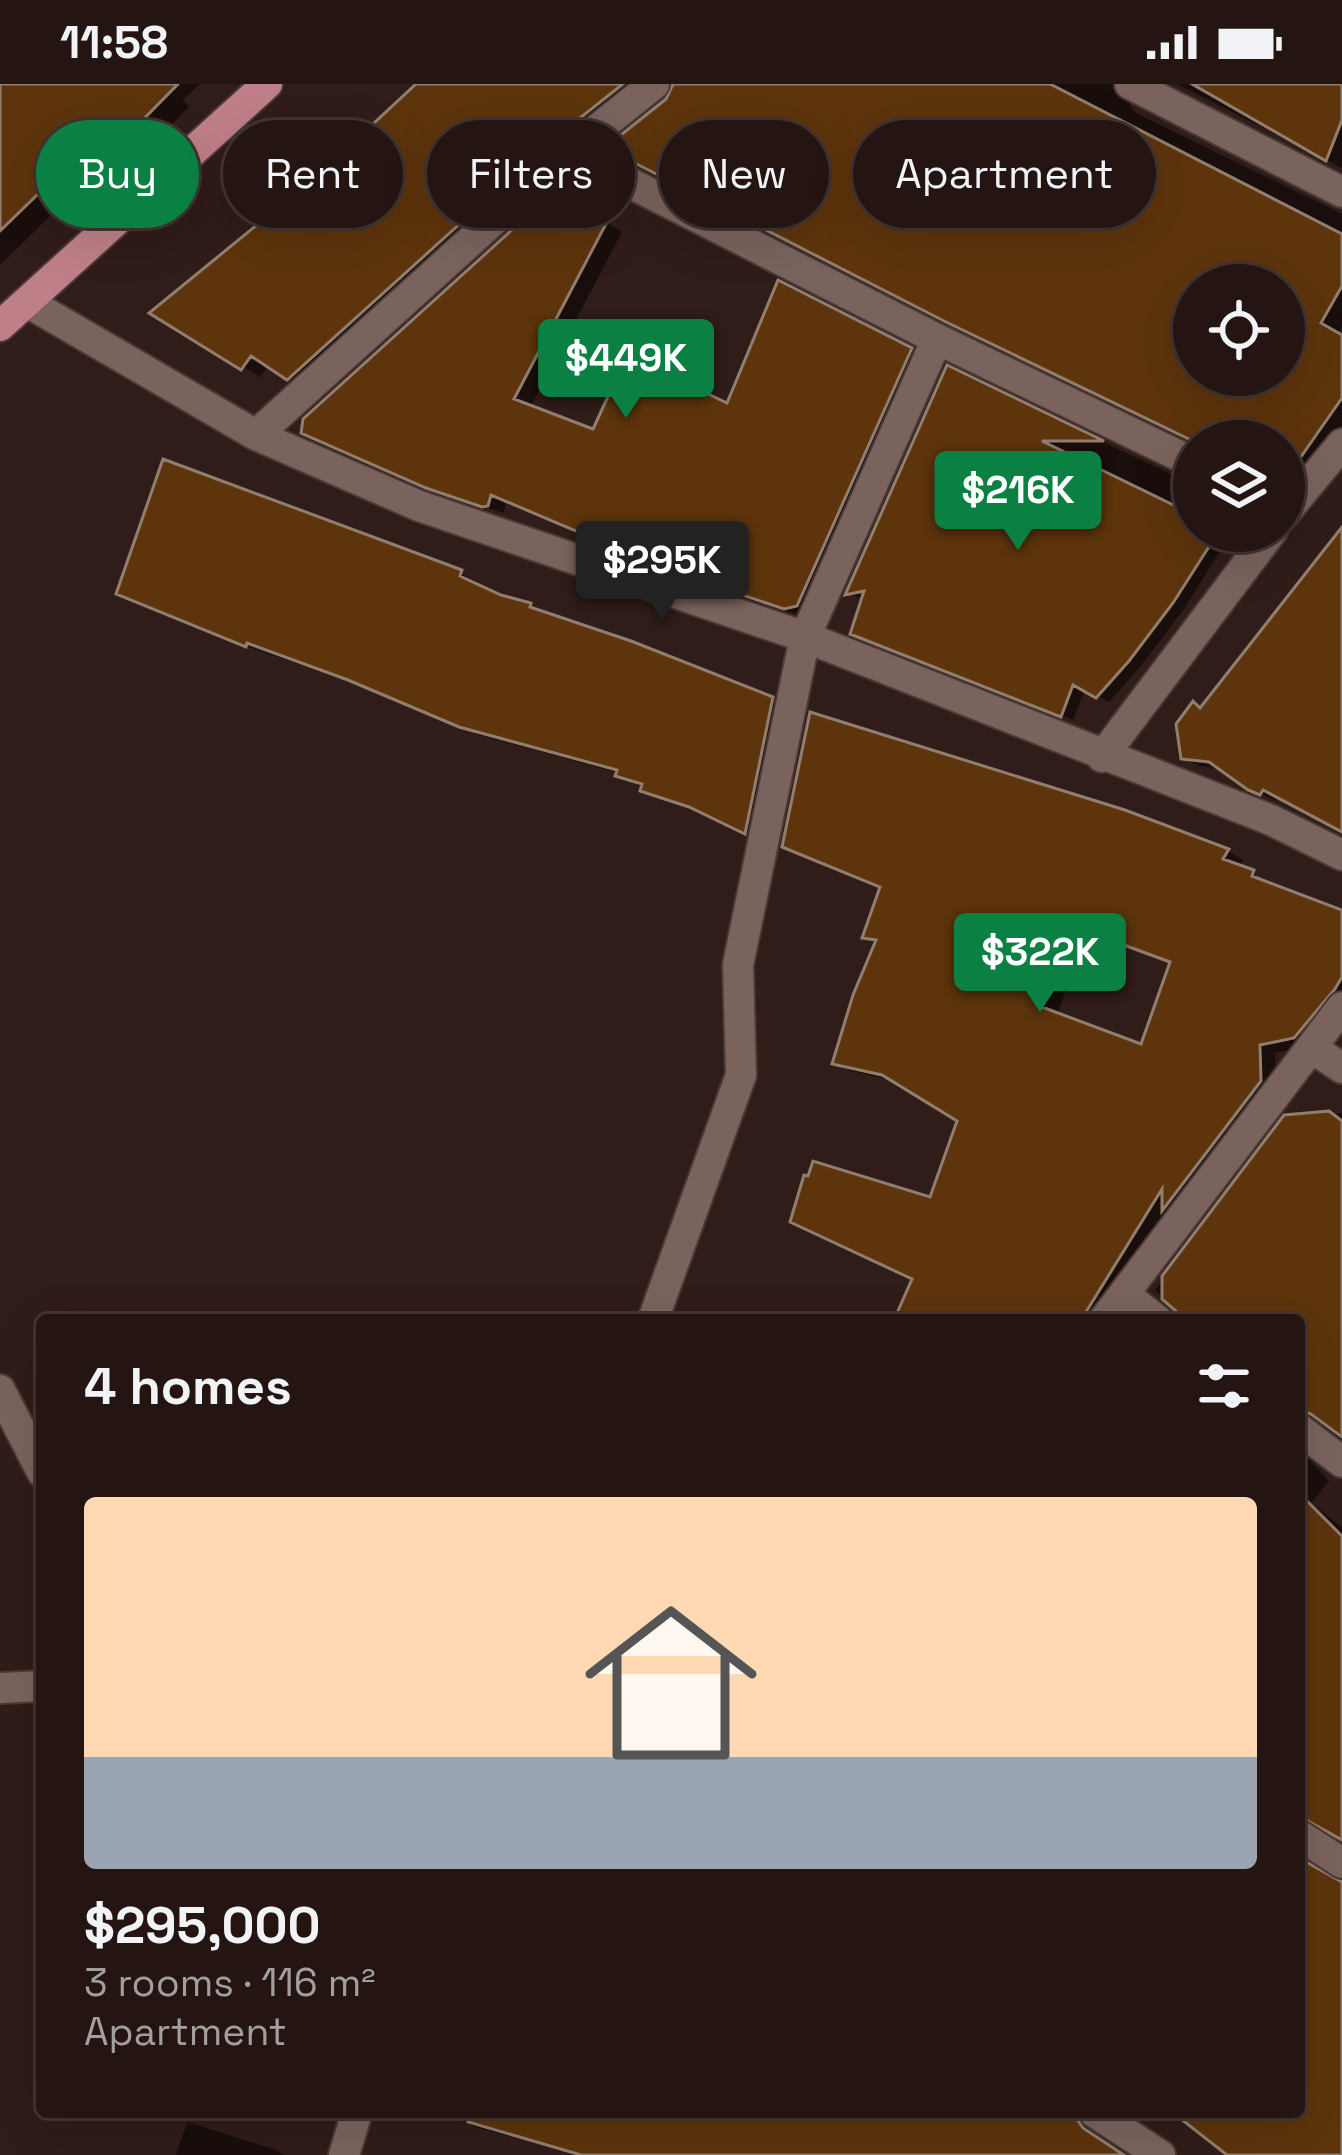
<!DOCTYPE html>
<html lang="en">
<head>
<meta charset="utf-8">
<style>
  :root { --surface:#241512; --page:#302220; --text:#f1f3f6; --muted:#a39f9f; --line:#413432; --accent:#0b8043 }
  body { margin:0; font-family:"Space Grotesk",sans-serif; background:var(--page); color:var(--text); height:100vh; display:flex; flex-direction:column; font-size:45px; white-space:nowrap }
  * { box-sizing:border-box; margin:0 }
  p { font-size:39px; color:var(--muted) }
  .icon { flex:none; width:66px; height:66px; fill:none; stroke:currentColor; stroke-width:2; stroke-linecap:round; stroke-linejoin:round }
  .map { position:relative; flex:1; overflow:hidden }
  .side { position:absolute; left:36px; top:1230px; width:1269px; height:804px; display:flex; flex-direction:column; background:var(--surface); border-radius:12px; box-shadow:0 12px 48px #0002,0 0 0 3px var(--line) }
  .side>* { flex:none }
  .top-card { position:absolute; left:36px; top:36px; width:1272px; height:108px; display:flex; gap:24px }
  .buttons { position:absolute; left:1173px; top:180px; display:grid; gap:24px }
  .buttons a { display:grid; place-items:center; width:132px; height:132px; border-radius:50%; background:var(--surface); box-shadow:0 12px 48px #0002,0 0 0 3px var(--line); font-size:60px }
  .price { position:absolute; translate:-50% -102px; padding:0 27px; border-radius:12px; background:var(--accent); color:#fff; font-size:39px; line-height:78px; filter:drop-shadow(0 3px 6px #0008) }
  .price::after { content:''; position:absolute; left:50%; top:72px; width:36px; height:27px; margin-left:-18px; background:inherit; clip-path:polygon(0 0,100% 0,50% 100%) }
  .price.active { background:#222; color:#fff }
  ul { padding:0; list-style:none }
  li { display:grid; align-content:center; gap:24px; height:636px; padding:0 48px }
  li+li { border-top:3px solid var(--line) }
  li span { display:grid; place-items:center; height:372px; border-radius:12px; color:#555 }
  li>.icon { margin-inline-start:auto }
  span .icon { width:216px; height:216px; fill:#fffc; stroke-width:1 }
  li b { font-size:51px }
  h2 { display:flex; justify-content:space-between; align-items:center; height:144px; padding:0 48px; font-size:51px }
  .chip { padding:0 42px; border-radius:54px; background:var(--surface); box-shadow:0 12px 48px #0002,0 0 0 3px var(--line); font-size:42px; line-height:108px }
  .chip.active { background:var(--accent); color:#fff }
  .status { display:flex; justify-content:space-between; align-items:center; height:84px; padding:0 60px; background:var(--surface); direction:ltr }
  .status svg { height:33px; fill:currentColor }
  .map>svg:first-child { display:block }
</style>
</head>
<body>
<div class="status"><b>11:58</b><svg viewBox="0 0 49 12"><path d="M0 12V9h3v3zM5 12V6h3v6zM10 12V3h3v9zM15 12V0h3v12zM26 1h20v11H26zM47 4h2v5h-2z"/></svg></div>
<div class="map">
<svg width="1342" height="2071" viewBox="0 0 1342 2071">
  <rect width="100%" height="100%" fill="#301c18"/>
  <path fill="#0007" fill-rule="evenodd" d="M0,0H200L183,16L189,23L147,66L134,59L100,94L93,90L0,181Z
    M420,0H652L307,304L270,281L260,293L154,228L320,93Z
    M674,0H1028L1047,10L1052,0H1132L1130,22L1136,29L1342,130V242L1337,252L1342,255V348L1284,408V357H1196ZM1194,201H1284V291H1194Z
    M1177,0H1342V84Z
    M556,110L622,148L530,324L595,349L728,323L910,267L926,276L802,532L687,494L506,418L504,429L445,411L321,357Z
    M948,285L1194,401V447H1221V466L1184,525L1140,583L1109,618L1085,605L1073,636L864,555L865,515L849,510Z
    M1342,445V745L1280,712L1277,717L1267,713L1223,685L1199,682L1183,673L1202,626Z
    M460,489L477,498L476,502L788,625L761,757L709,731L660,715L619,689L479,651L368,604L214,551L136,518Z
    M1116,725L1228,767L1243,776L1239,784L1267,801L1342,829V919L1310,962L1275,969L1276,1006L1103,1236H897L915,1195L793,1138L932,1117L961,1036L899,998L851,987L835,979L878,860L866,853L883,804L785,762ZM1088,848L1173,880L1143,964L1057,931Z
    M1342,1029V1179L1299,1237L1179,1236L1177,1226L1155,1206L1286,1034Z
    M1299,1365L1329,1397L1311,1419L1342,1443V1754L1316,1739L1299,1747Z
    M459,2028H591L578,2071L472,2042L457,2033Z
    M187,2038L274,2065L285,2071H176Z"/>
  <path fill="#5d340c" stroke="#917e6f" stroke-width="3" fill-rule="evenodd" d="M0,0H178L123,56L113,46L76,83L71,78L0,147Z
    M416,0H623L556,53L287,296L251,272L241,286L149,229L318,91Z
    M673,0H1050L1342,150V202L1321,239L1342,251V314L1284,397V357H1193L946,238L623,73L617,54L666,15ZM1194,201H1284V291H1194Z
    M1192,0H1342V36L1326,77Z
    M556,106L608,136L514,315L593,345L627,271L727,319L778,196L912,264L797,522L784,525L668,486L491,411L488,422L482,423L426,404L301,349L303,335Z
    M947,281L1104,357H1042L1194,431V447H1219L1173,519L1129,577L1096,614L1073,601L1061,633L850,550L864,507L845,511Z
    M163,375L462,486L460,492L501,511L531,519L530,523L631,557L773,613L745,750L689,723L640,707L642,700L615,692L617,686L459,643L348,596L247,559L246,563L116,510Z
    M1342,443V748L1263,706L1260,711L1248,706L1209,678L1181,675L1176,640L1193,617L1200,624Z
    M810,628L1125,726L1229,765L1223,775L1254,786L1252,792L1342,826V893L1335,905L1294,954L1260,961L1261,997L1162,1127V1105L1081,1236H894L912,1195L790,1138L804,1091L808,1092L813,1077L930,1113L957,1037L882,991L832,980L853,911L876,856L862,854L880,803L782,763ZM1072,842L1170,878L1141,960L1042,923Z
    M1329,1027L1342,1037V1353L1311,1330L1299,1326V1236H1186L1162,1215V1192L1284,1031Z
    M1299,1409L1342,1452V1756L1299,1732Z
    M1299,1774L1342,1798V2071H1227L1172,2028H1299Z
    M469,2028H1072L1083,2044L1124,2071H581L468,2038Z"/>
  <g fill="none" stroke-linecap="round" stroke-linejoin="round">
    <defs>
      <path id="minor" d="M1130,0L1342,108
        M569,68L937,255L1194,379
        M27,218L256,351L419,422L805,553L1271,736L1342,771
        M256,351L569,68L654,0
        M1284,430L1342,360
        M1102,673L1272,447
        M1313,965L1342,984
        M1124,1210L1157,1236
        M653,1236L741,991L738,881L805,553L937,255
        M1104,1236L1342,923
        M0,1306L42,1388
        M1299,1345L1342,1378
        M0,1604L42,1602
        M1299,1751L1342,1779
        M1094,2028L1160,2071
        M344,2071L357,2028"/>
      <path id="major" d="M0,242L267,0"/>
    </defs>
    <use href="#minor" stroke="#4a3937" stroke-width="34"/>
    <use href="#major" stroke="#4a3937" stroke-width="34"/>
    <use href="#minor" stroke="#7b635d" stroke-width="30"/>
    <use href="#major" stroke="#bf7f88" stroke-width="30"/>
  </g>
</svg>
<div class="buttons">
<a><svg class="icon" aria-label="locate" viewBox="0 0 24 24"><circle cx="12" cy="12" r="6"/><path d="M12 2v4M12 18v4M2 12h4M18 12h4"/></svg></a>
<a><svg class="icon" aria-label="layers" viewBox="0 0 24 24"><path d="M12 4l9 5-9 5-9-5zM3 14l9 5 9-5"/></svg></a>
</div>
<b class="price" style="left:626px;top:337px">$449K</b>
<b class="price" style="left:1018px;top:469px">$216K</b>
<b class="price active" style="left:662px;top:539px">$295K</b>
<b class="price" style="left:1040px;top:931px">$322K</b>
<div class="top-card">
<a class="chip active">Buy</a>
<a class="chip">Rent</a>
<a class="chip">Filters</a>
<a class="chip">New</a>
<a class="chip">Apartment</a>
</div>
<section class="side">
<h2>4 homes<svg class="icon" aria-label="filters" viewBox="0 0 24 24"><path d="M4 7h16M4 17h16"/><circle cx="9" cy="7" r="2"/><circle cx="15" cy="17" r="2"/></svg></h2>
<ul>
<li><span style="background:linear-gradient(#ffd9b3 70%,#9aa5b1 0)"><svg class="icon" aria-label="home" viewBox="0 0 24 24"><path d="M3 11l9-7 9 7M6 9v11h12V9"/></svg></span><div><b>$295,000</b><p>3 rooms · 116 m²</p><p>Apartment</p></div></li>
</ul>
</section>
</div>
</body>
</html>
